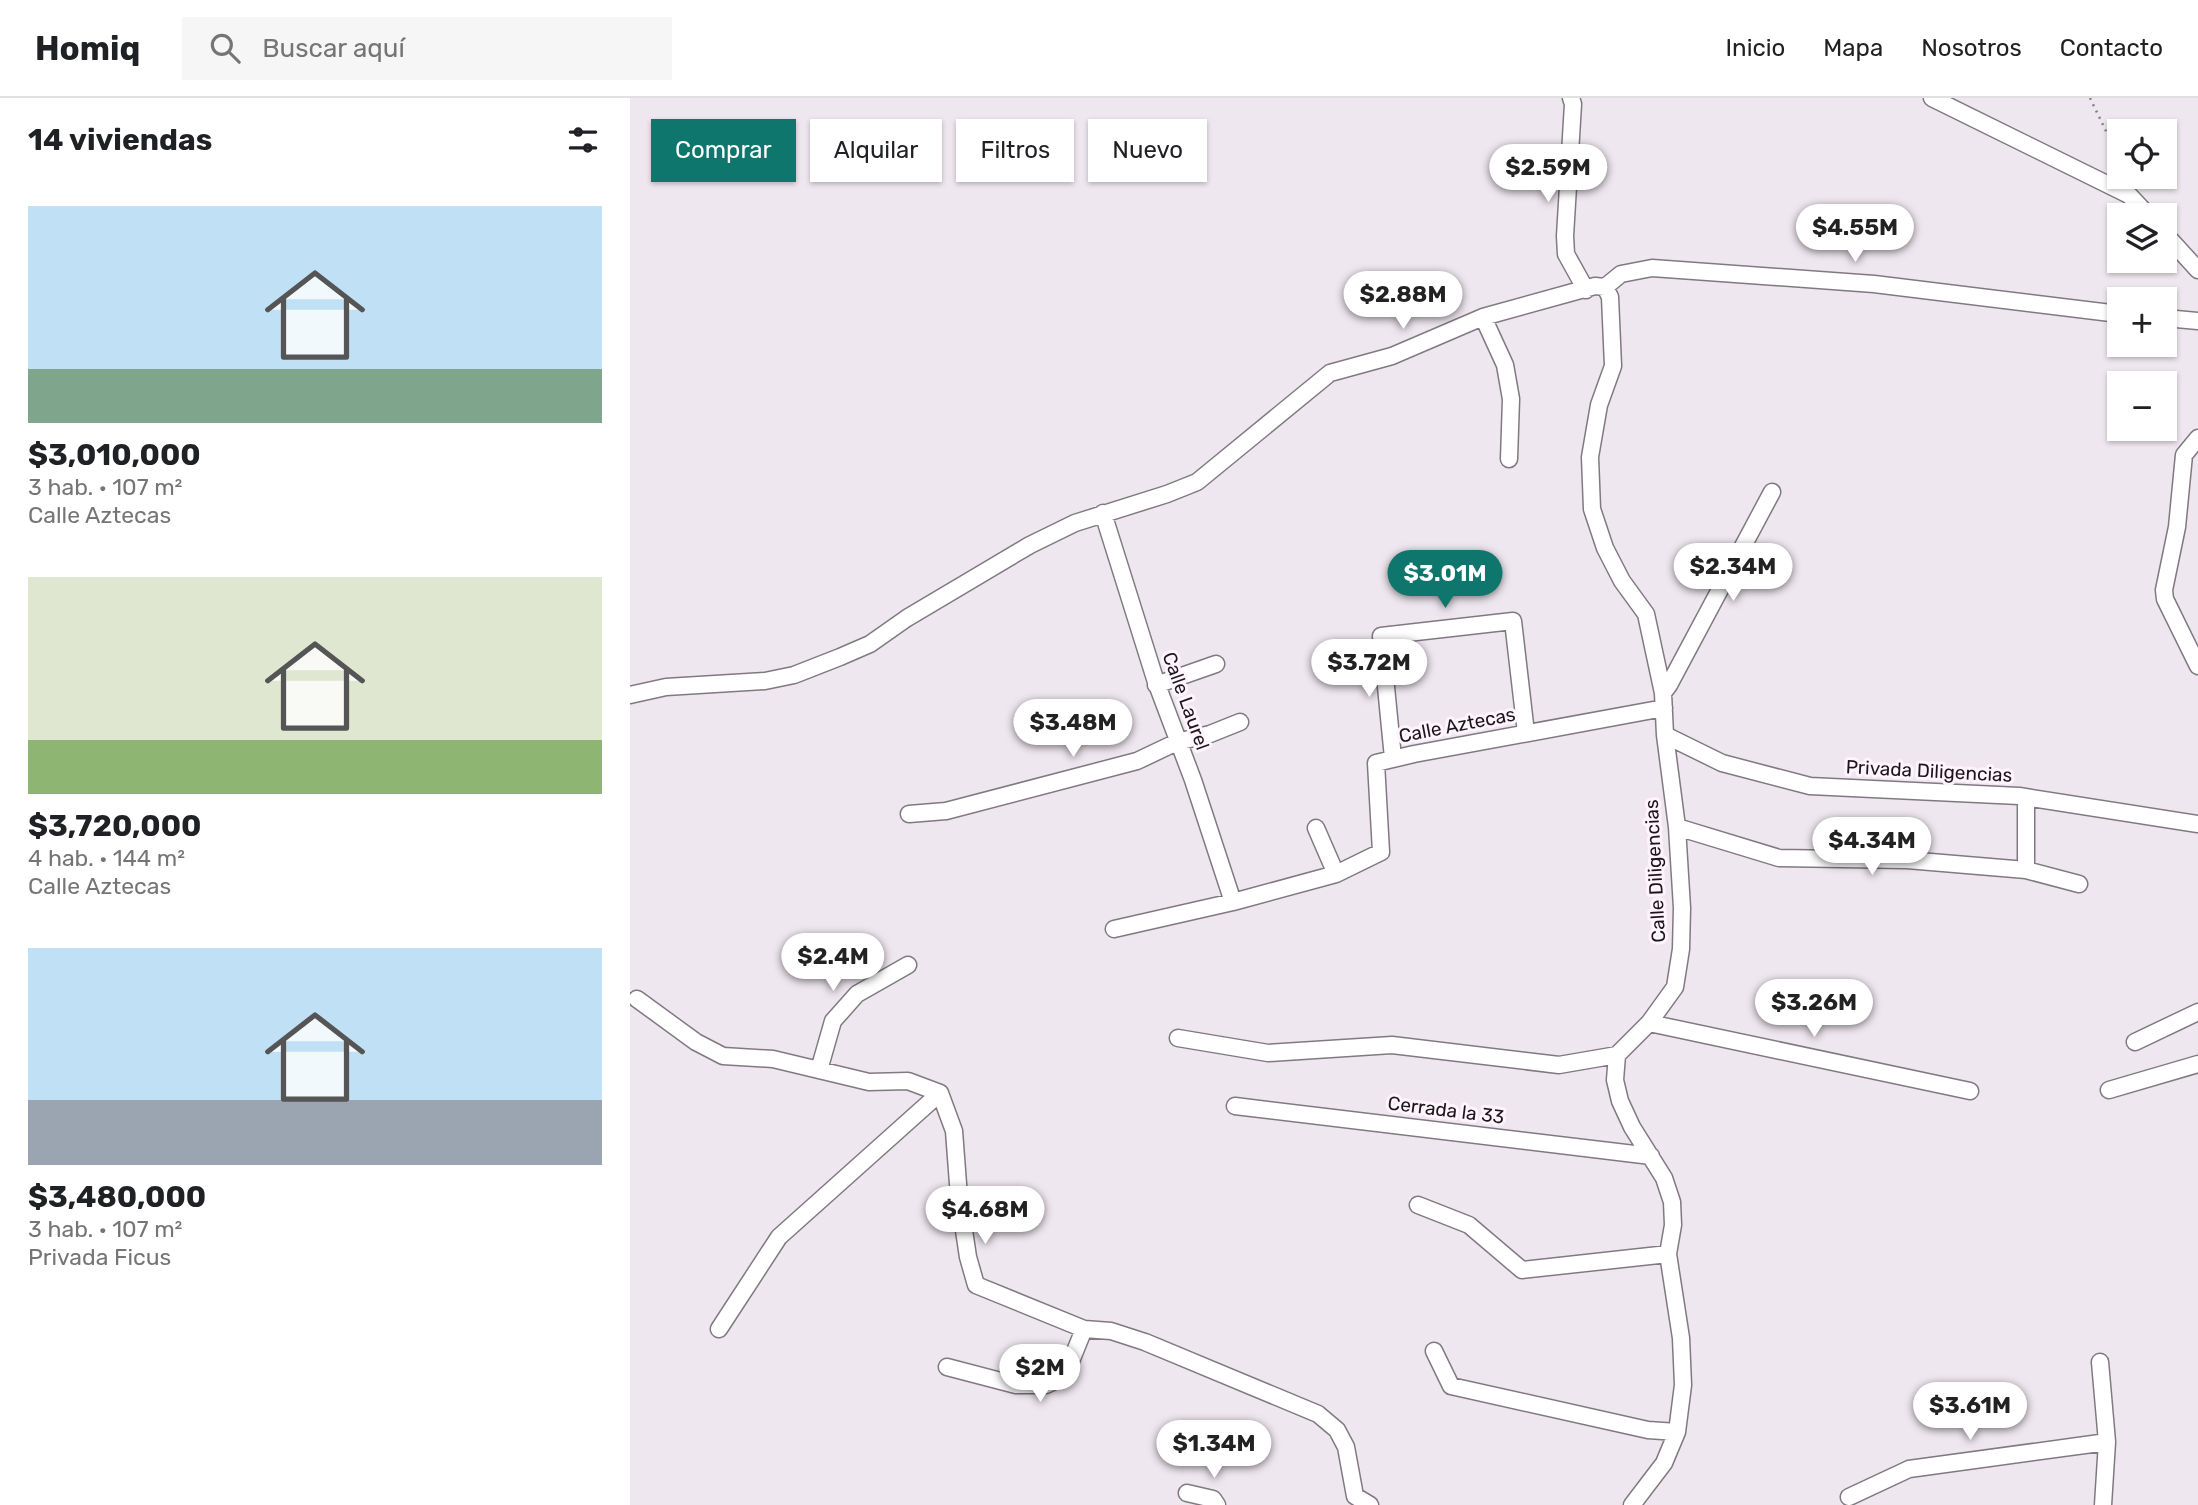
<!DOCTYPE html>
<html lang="es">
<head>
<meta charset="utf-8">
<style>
  :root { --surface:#fff; --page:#f6f6f6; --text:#202124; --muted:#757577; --line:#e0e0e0; --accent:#0f766e }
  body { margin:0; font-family:Rubik,sans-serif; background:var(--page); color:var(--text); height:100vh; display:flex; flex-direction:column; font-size:26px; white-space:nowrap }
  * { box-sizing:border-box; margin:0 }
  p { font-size:23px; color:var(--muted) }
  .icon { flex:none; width:38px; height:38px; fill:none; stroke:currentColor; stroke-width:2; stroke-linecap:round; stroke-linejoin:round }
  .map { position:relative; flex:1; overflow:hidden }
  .drawer { display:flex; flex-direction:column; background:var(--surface); width:630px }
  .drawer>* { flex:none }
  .banner { position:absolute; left:21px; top:21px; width:665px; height:63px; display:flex; gap:14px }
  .fabs { position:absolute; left:1477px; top:21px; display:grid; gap:14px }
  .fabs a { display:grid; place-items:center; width:70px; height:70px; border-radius:0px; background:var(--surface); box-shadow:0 2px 5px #0004; font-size:35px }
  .price { position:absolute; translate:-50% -60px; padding:0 16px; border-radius:24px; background:#fff; color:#222; font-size:23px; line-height:46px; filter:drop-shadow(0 2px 4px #0008) }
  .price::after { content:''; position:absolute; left:50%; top:42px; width:21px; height:16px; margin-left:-10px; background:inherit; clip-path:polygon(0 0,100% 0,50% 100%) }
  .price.active { background:var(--accent); color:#fff }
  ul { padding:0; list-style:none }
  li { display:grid; align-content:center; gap:14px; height:371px; padding:0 28px }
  li span { display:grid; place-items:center; height:217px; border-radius:0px; color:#555 }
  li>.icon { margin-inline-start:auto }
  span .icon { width:126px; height:126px; fill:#fffc; stroke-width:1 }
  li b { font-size:30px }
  h2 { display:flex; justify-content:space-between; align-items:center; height:84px; padding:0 28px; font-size:30px }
  .chip { padding:0 24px; border-radius:0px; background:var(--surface); box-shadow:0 2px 5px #0004; font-size:24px; line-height:63px }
  .chip.active { background:var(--accent); color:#fff }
  header { display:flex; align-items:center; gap:42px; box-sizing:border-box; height:98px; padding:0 35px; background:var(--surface); border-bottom:2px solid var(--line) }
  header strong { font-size:33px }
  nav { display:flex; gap:38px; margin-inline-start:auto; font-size:24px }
  .search { width:490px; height:63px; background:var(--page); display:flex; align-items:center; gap:18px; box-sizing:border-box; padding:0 24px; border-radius:0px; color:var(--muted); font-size:26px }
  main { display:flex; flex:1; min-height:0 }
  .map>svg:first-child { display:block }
</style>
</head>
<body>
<header>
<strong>Homiq</strong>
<div class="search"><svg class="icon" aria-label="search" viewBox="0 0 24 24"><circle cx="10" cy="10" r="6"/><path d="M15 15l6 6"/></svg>Buscar aquí</div>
<nav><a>Inicio</a><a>Mapa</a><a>Nosotros</a><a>Contacto</a></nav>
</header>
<main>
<section class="drawer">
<h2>14 viviendas<svg class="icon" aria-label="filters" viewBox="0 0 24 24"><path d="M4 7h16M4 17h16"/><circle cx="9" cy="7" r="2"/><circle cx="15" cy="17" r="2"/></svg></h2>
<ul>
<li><span style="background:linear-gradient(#bfe0f5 75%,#7fa58c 0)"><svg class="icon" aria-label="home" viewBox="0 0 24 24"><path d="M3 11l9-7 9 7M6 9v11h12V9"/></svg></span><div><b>$3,010,000</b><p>3 hab. · 107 m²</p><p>Calle Aztecas</p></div></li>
<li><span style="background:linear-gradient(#dfe7d0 75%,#8fb573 0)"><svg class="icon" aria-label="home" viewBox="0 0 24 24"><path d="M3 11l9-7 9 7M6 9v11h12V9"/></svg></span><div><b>$3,720,000</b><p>4 hab. · 144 m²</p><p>Calle Aztecas</p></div></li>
<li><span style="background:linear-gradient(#bfe0f5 70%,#9aa5b1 0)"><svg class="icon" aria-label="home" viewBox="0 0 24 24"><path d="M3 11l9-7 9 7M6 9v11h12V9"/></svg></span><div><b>$3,480,000</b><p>3 hab. · 107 m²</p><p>Privada Ficus</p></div></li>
</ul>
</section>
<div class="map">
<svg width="1568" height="1407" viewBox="0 0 1568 1407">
  <rect width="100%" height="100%" fill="#efe7ef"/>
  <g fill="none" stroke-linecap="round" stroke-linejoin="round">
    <defs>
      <path id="street" d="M941,0L943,6L935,138L936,156L956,192
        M1302,0L1499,97L1518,117
        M1535,136L1568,172
        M975,189L980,199L983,268L969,307L960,359L962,411L975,450L992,483L1016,516L1033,595L1035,637L1047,729L1052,810L1051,851L1045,889L1019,925L987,957L985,982L990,1003L1002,1029L1034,1080L1042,1104L1043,1127L1038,1156L1051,1240L1053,1287L1047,1334L1034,1365L1002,1407
        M853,219L875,267L881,301L879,361
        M1535,220L1568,223
        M1568,340L1554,357L1547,429L1534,492L1535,501L1568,568
        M473,415L526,584L563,682L603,804
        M526,587L586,566
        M1033,595L1039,587L1142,394
        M0,597L36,589L135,583L164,577L210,559L240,546L277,520L400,447L445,425L537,396L567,384L700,275L762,258L853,219L965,188L975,189L991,176L1022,170L1244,186L1489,216
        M1035,637L1092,665L1180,688L1389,698L1568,726
        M763,660L751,538L883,523L896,635
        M1396,699V772
        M279,716L316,713L507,663L547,644L580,636L610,624
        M1047,729L1149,760L1277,762L1396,772L1449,786
        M686,730L706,776
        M484,831L603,804L706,776L751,754L746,665L784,656L1034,610
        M7,901L66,944L93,958L143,961L239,984L278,983L310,995L324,1033L329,1099L338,1159L346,1187L454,1231L481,1233L515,1244L688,1316L707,1332L716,1349L725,1398L740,1407
        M1019,925L1340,993
        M548,940L638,955L762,947L929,967L987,957
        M1505,944L1568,914
        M189,972L203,923L227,896L278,867
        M1479,992L1568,966
        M605,1008L1021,1058
        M788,1107L839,1127L892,1172L1038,1156
        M89,1231L149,1139L310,995
        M804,1253L821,1288L1018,1332L1047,1334
        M1470,1264L1477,1344L1473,1407
        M317,1269L386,1287H416L435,1278L454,1231
        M557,1395L583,1401L587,1407
        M1219,1399L1279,1371L1477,1344"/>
    </defs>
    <use href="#street" stroke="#817981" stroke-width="19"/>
    <path stroke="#868186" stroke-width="2.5" stroke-dasharray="2 5" stroke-linecap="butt" d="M1460,0L1489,60"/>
    <use href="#street" stroke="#fff" stroke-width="16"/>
  </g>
  <g text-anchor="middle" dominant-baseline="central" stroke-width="6" stroke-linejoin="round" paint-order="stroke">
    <g font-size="19" fill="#1a1719" stroke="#fdf4fd">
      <text transform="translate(556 603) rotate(70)">Calle Laurel</text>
      <text transform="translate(827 627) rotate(-11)">Calle Aztecas</text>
      <text transform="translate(1299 673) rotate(3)">Privada Diligencias</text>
      <text transform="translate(1025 773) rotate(-93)">Calle Diligencias</text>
      <text transform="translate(816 1012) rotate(7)">Cerrada la 33</text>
    </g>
  </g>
</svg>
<div class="fabs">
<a><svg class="icon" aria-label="locate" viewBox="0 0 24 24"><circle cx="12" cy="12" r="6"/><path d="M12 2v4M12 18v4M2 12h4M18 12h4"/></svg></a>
<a><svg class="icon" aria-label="layers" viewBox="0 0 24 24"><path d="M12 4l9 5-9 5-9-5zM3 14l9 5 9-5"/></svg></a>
<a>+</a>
<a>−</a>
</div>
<b class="price" style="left:918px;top:106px">$2.59M</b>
<b class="price" style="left:1225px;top:166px">$4.55M</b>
<b class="price" style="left:773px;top:233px">$2.88M</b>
<b class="price" style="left:1103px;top:505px">$2.34M</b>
<b class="price active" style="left:815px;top:512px">$3.01M</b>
<b class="price" style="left:739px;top:601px">$3.72M</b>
<b class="price" style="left:443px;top:661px">$3.48M</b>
<b class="price" style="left:1242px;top:779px">$4.34M</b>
<b class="price" style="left:203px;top:895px">$2.4M</b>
<b class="price" style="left:1184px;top:941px">$3.26M</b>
<b class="price" style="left:355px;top:1148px">$4.68M</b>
<b class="price" style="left:410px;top:1306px">$2M</b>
<b class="price" style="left:1340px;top:1344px">$3.61M</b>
<b class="price" style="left:584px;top:1382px">$1.34M</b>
<div class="banner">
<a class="chip active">Comprar</a>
<a class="chip">Alquilar</a>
<a class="chip">Filtros</a>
<a class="chip">Nuevo</a>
</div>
</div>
</main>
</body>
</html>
